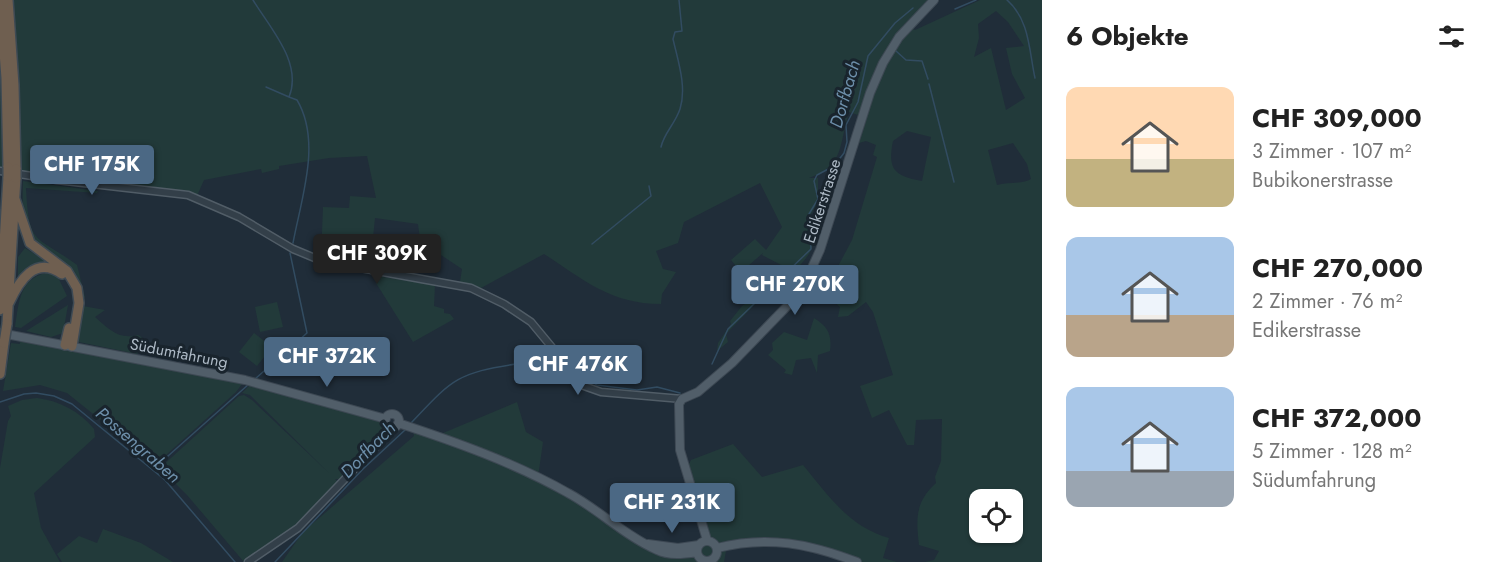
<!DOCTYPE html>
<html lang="de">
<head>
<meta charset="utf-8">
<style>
  :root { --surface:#fff; --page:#f6f6f6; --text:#222; --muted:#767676; --accent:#4b6884 }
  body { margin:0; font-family:Jost,sans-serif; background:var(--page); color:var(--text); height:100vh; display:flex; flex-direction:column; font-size:22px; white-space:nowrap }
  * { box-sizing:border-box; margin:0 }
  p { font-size:20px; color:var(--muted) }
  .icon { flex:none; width:33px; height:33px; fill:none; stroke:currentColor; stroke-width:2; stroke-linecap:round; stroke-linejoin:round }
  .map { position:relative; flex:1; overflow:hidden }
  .panel { display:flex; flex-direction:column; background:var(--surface); width:450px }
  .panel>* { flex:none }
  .tools { position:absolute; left:969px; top:489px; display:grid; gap:12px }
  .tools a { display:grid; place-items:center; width:54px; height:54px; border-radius:12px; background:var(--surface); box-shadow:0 2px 4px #0004; font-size:30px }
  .price { position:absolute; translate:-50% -51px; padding:0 14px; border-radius:6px; background:var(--accent); color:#fff; font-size:20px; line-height:39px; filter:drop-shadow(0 2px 3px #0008) }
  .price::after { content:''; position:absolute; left:50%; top:36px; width:18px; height:14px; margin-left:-9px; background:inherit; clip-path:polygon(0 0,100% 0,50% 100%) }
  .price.active { background:#222; color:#fff }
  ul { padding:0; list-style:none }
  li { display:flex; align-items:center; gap:18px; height:150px; padding:0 24px }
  li span { display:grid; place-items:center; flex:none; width:168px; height:120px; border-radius:12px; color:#555 }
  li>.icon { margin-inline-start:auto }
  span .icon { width:72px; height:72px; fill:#fffc; stroke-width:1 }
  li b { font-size:26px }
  h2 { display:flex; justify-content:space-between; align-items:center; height:72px; padding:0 24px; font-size:26px }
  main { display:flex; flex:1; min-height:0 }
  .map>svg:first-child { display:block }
</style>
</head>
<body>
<main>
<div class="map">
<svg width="1042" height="562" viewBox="0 0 1042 562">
  <rect width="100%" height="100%" fill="#202d39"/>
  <path fill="#223a3a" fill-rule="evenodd" d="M0,0H934L908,27L915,30L980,0H1042V562H925L934,560L939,551L919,545C916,519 915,502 936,483L935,477L941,461L942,419L916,420L914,445H907L889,410L872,418L860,386L893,375L873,312L866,302L848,316L838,317L840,307L817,286L825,273L835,272L852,240L877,157L873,155L876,145L866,141L859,143L867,118L849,112C839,143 845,166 809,178H818V202L810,216C816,250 814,250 791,275L787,273V268L762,255L763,253L741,272L731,260L755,239L766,250L782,227L760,183L684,222L678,243L656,251L663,269L676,272L662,294L661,304C611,304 584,280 544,254L481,288L460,282L462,269L441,255L422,254L418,224L375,218L370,268L321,257L323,207L349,208L350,196L376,198L367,156L329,158L279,166V169L262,173L261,169L204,180L196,198L0,170ZM996,11L1008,22L1024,46L1006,48L1012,74L1025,98L1006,110L991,48L974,57L979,38L978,24ZM907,131L931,137L922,181C895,176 887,170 893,141ZM1013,143L1027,164L1031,179C1024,184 1008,182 997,185L988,150ZM980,500H1012V532H980Z
    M23,181L98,191L97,193L26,188C29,247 35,234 77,265L85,297L82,300C78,274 50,264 35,244C22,225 22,203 23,181Z
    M25,248L52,265H35L18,277V257Z
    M46,273L57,275L67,296L21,328L15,327C19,303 19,279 46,273Z
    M377,276L435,285L434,306L444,309V313L450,314L454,319L413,342L376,283Z
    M759,295L762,297L726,334L728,342L717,351L718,343L731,324L730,321L742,306Z
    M277,302L283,327L260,332L255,307Z
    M68,305L63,333L51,337L26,331Z
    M83,306L105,310L95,317C109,329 118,340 138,335L143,338L137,354L79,342L77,336Z
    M814,318C828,327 832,334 830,351L818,355L817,373L811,358L796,360L792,375L784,373L786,370L768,355L773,350L772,343L784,332L807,340Z
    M254,333L272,347L257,366L239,352Z
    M19,336L245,380L236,392L166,455L153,462L67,393L40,385L3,391L11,343L20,344Z
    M251,384L381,421L386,430L383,437L340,479H335L339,483L298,528L244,562L187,495L160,468L239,396L244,395L252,400L330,474L250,395L242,393Z
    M37,398C60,401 79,411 94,429L95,437L34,493L41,528L60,562H0V468L8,421L11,416L8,406L22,400Z
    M517,402L526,432L543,442L538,477L647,543L699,545L707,540L688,466L691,460L733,444L762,477L803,465C828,495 849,527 889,538L883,558L897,562H857L808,545H727L724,562H282L303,532L414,436L413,428L436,436Z
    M103,529L141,543L173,562H62L57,554L79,536L97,543Z"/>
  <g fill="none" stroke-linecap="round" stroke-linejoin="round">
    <path stroke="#324c61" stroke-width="1.5" d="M253,0C270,28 303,63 289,97L297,100C322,142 301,199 293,243
      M1007,0C1030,20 1029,51 1035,78
      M955,9L976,0
      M896,51L906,60L922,61L928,79
      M929,84L954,182
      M266,87L289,97
      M661,147C664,133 675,124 680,109C687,87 678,61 673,39L675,32L682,31L679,0
      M592,244L651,196L649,186
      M569,362L577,373L597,385L637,390L657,387L680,393
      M712,364L728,329L811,249L809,214L818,199L814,181L817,175L834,166L844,153L847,142L846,125L858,102L868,56L895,23L913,8
      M255,379L307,333L290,253
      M0,402L24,394L36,393L54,396L72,404L165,480L235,562
      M410,424C451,381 455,373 516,364C529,362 544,358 558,359
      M148,464L168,456L249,384
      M275,562L363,469L405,430"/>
    <defs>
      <path id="minor" d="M0,171L57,180L188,195L239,217L293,249L322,261L471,288L504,304L531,322L584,386L601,392L682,399
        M248,562L298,528L385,437L390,427"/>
      <path id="major" d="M0,333L245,380L386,419
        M385 421a7 7 0 1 1 14 0a7 7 0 1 1-14 0Z
        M398,423C456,442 515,463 568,493C598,509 625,536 657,550C669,556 684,554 697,552
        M707,540L680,450L679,404L682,399L698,392L732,363L794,299L805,283L820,250L870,93L883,63L899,37L934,0
        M697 551a10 10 0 1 1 20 0a10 10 0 1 1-20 0Z
        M648,544L678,548L699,545
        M717,548C768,535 810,544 857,562"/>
      <path id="highway" d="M0,0L6,78L8,167
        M8,0L14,85L16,169
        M15,199L30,243L67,271L77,288L79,303L72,346
        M9,303C19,281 35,255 62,274
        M0,310L8,177
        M7,324L16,178
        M65,345L69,328
        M0,374L4,343"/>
    </defs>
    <use href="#minor" stroke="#515d67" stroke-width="9"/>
    <use href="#major" stroke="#3d4853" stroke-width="10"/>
    <use href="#highway" stroke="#3e4a54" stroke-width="12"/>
    <use href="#minor" stroke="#333f49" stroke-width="6"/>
    <use href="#major" stroke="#515e69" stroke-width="8"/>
    <use href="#highway" stroke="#6f5f50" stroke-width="9"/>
    <defs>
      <path id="highway-bridge" d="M8,177V167
        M16,178V169
        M4,343L7,324"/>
    </defs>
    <use href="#highway-bridge" stroke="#3e4a54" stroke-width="12" stroke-linecap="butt"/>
    <use href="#highway-bridge" stroke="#6f5f50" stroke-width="9"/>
  </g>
  <g text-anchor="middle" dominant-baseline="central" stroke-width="6" stroke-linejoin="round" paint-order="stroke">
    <g font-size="16" fill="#aebac6" stroke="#19242d">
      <text transform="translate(822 201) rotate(-72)">Edikerstrasse</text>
      <text transform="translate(179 353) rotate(11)">Südumfahrung</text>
    </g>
    <g font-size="18" font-style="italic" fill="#6d8faa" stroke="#19242d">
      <text transform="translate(845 94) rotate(-74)">Dorfbach</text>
      <text transform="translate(138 445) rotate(41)">Possengraben</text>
      <text transform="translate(368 450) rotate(-46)">Dorfbach</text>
    </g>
  </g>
</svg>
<div class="tools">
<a><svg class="icon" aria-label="locate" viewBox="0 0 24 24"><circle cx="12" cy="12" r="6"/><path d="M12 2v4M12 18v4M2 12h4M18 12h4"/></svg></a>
</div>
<b class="price" style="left:92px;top:196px">CHF 175K</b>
<b class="price active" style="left:377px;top:285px">CHF 309K</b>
<b class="price" style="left:795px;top:316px">CHF 270K</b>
<b class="price" style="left:327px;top:388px">CHF 372K</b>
<b class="price" style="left:578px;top:396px">CHF 476K</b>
<b class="price" style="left:672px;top:534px">CHF 231K</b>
</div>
<section class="panel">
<h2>6 Objekte<svg class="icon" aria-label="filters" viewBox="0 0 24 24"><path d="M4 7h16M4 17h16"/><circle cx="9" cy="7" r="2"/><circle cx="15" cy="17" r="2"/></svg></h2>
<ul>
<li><span style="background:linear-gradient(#ffd9b3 60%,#c2b280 0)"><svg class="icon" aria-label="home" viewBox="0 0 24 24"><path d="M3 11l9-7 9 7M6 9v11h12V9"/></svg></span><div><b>CHF 309,000</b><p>3 Zimmer · 107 m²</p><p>Bubikonerstrasse</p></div></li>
<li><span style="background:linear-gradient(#a9c7e8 65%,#b9a48a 0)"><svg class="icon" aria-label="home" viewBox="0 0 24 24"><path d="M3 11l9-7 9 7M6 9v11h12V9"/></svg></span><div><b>CHF 270,000</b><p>2 Zimmer · 76 m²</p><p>Edikerstrasse</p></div></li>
<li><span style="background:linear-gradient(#a9c7e8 70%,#9aa5b1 0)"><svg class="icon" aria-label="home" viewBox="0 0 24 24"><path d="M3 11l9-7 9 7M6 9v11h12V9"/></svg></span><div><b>CHF 372,000</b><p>5 Zimmer · 128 m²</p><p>Südumfahrung</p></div></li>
</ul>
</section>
</main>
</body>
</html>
